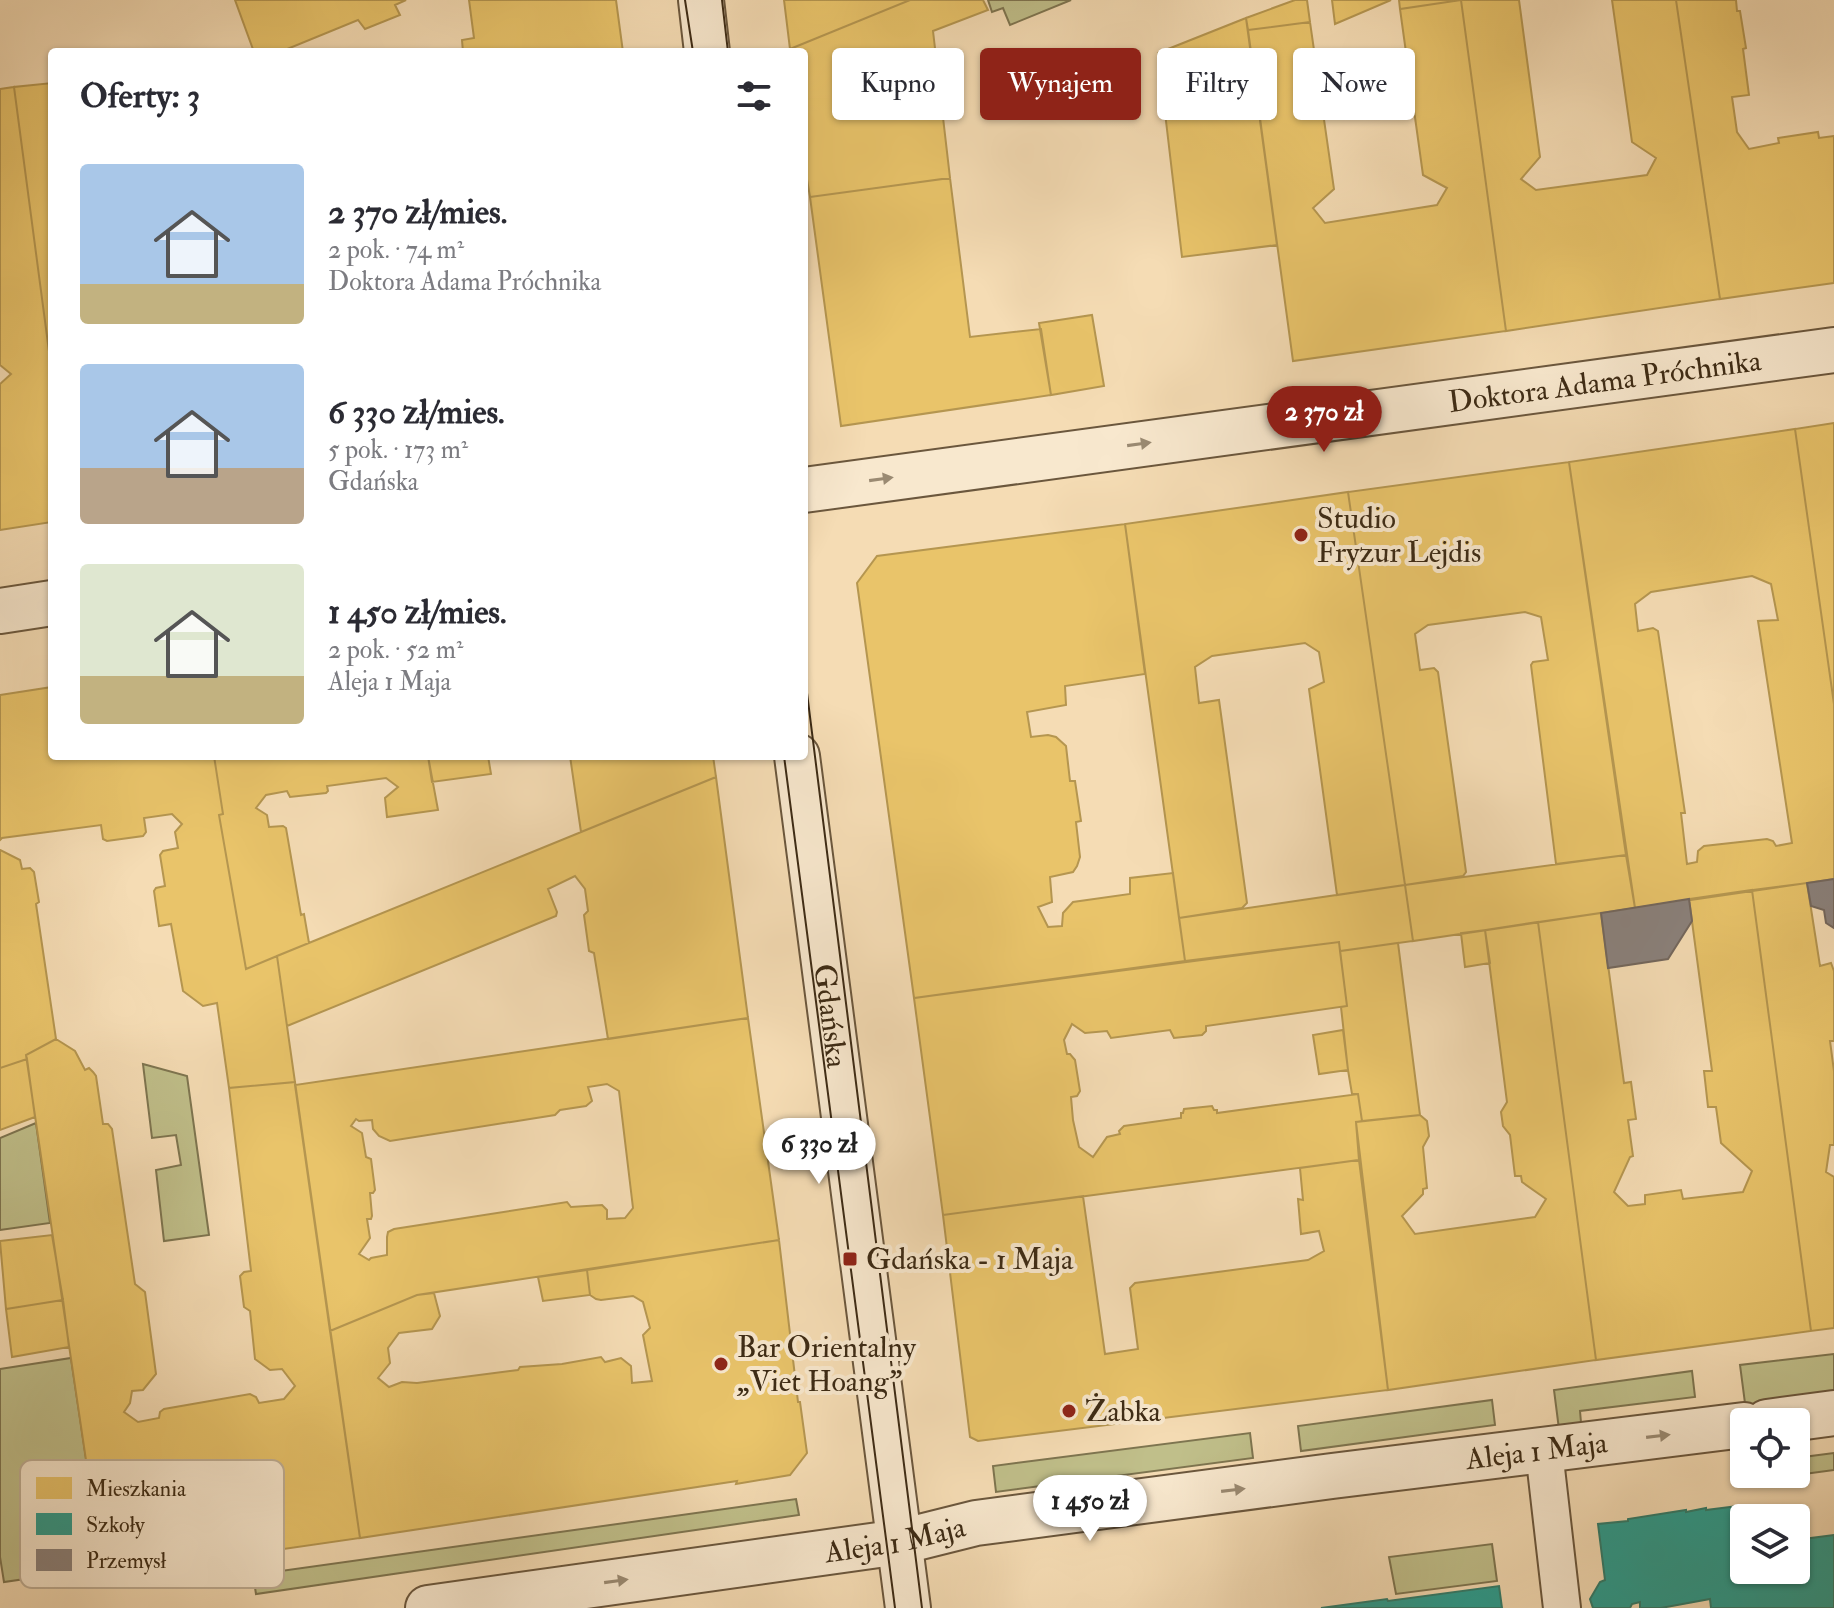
<!DOCTYPE html>
<html lang="pl">
<head>
<meta charset="utf-8">
<style>
  :root { --surface:#fff; --page:#f7f7f7; --text:#2b2b33; --muted:#7c7c81; --accent:#8f2418 }
  body { margin:0; font-family:"IM FELL Double Pica",serif; background:var(--page); color:var(--text); height:100vh; display:flex; flex-direction:column; font-size:30px; white-space:nowrap }
  * { box-sizing:border-box; margin:0 }
  p { font-size:26px; color:var(--muted) }
  .icon { flex:none; width:44px; height:44px; fill:none; stroke:currentColor; stroke-width:2; stroke-linecap:round; stroke-linejoin:round }
  .map { position:relative; flex:1; overflow:hidden }
  .details { position:absolute; left:48px; top:48px; width:760px; height:712px; display:flex; flex-direction:column; background:var(--surface); border-radius:8px; box-shadow:0 2px 6px #0004 }
  .details>* { flex:none }
  .top-card { position:absolute; left:832px; top:48px; width:760px; height:72px; display:flex; gap:16px }
  .buttons { position:absolute; left:1730px; top:1408px; display:grid; gap:16px }
  .buttons a { display:grid; place-items:center; width:80px; height:80px; border-radius:8px; background:var(--surface); box-shadow:0 2px 6px #0004; font-size:40px }
  .price { position:absolute; translate:-50% -68px; padding:0 18px; border-radius:28px; background:#fff; color:#222; font-size:26px; line-height:52px; filter:drop-shadow(0 2px 4px #0008) }
  .price::after { content:''; position:absolute; left:50%; top:48px; width:24px; height:18px; margin-left:-12px; background:inherit; clip-path:polygon(0 0,100% 0,50% 100%) }
  .price.on { background:var(--accent); color:#fff }
  ul { padding:0; list-style:none }
  li { display:flex; align-items:center; gap:24px; height:200px; padding:0 32px }
  li span { display:grid; place-items:center; flex:none; width:224px; height:160px; border-radius:8px; color:#555 }
  li>.icon { margin-inline-start:auto }
  span .icon { width:96px; height:96px; fill:#fffc; stroke-width:1 }
  li b { font-size:34px }
  h2 { display:flex; justify-content:space-between; align-items:center; height:96px; padding:0 32px; font-size:34px }
  .pill { padding:0 28px; border-radius:8px; background:var(--surface); box-shadow:0 2px 6px #0004; font-size:28px; line-height:72px }
  .pill.on { background:var(--accent); color:#fff }
  .map>svg:first-child { display:block }
</style>
</head>
<body>
<div class="map">
<svg width="1834" height="1608" viewBox="0 0 1834 1608">
  <rect width="100%" height="100%" fill="#f5dcb4"/>
  <filter id="stains"><feTurbulence type="fractalNoise" baseFrequency=".0025" numOctaves="4"/><feColorMatrix values="0 0 0 0 .2 0 0 0 0 .09 0 0 0 0 .02 0 0 0 .5 -.17"/></filter>
  <radialGradient id="worn" r=".72"><stop offset=".6" stop-color="#630" stop-opacity="0"/><stop offset="1" stop-color="#630" stop-opacity=".3"/></radialGradient>
  <path fill="#c0bf8a" stroke="#7e7550" stroke-width="2" d="M988,0H1071L1010,25L1003,8L992,12Z
    M143,1064L187,1076L209,1235L164,1241L156,1170L181,1165L176,1135L152,1138Z
    M36,1123L50,1223L0,1230V1138Z
    M1834,1354V1400L1746,1411L1740,1365Z
    M71,1358L90,1485L34,1494L42,1557L78,1553L80,1571L4,1582L0,1557V1369Z
    M1692,1371L1695,1397L1580,1411L1582,1434L1560,1437L1554,1390Z
    M1492,1400L1495,1425L1301,1451L1298,1426Z
    M1250,1433L1253,1458L996,1492L993,1466Z
    M1834,1453V1470L1752,1481V1474H1796V1458Z
    M796,1499L799,1515L256,1594L253,1575Z
    M1492,1544L1497,1581L1396,1594L1389,1557Z"/>
  <path fill="#e9c46a" stroke="#b59650" stroke-width="2" fill-rule="evenodd" d="M235,0H406L395,5L400,15L365,29L358,20L280,52H254Z
    M469,0H616L623,52H463L462,40L474,38Z
    M784,0H910L790,49Z
    M910,0H983L988,10L933,31L950,178L810,197L804,162V52H791L790,49Z
    M1295,0H1307L1310,22L1248,30L1246,18Z
    M1332,0H1391L1335,24Z
    M1399,0H1461L1400,9Z
    M1461,0L1506,331L1293,361L1248,30L1310,22L1334,189L1313,208L1325,223L1437,205L1447,188L1423,175L1400,9Z
    M1461,0H1519L1540,157L1521,179L1536,190L1647,175L1656,158L1632,142L1612,0H1676L1720,299L1506,331Z
    M1676,0H1736L1737,11H1740L1746,48L1743,49L1749,95L1732,97L1737,132L1749,149L1779,143L1778,138L1818,132L1819,138L1834,136V283L1720,299Z
    M1246,18L1277,245L1182,257L1158,53Z
    M52,83V374L14,87Z
    M14,87L52,374V522L0,530V384L11,374L0,365V89Z
    M950,178L970,337L1041,329L1051,395L841,426L810,197Z
    M1092,315L1104,386L1051,395L1039,323Z
    M1834,423V704L1795,429Z
    M1795,429L1834,704V879L1635,908L1569,462ZM1752,576L1771,584L1778,620L1758,621L1792,843L1776,846L1773,841L1767,839L1704,846L1698,851L1697,862L1687,864L1681,813H1685L1658,631L1653,628L1638,631L1635,604L1651,592Z
    M1569,462L1626,855L1556,864L1531,665L1533,662L1548,660L1541,617L1525,612L1428,625L1415,634L1420,670L1434,668L1438,672L1466,872L1463,876L1405,885L1348,492Z
    M1348,492L1405,885L1337,895L1309,689L1324,682L1319,652L1305,643L1212,656L1195,667L1199,703L1219,700L1247,903L1242,908L1179,918L1125,524Z
    M1125,524L1145,674L1065,686L1066,705L1027,712L1031,737L1048,735L1056,737L1066,746L1070,781H1075L1081,821L1076,822L1080,857L1077,866L1073,872L1050,877L1052,902L1038,907L1048,927L1062,926L1063,913L1073,902L1130,894V878L1173,873L1185,961L914,998L857,583L877,556Z
    M52,687V756H214L223,814L219,815L246,969L277,956L295,1082L229,1088L217,1003L203,1006L183,991L171,924L159,926L154,891L156,888L165,886L160,855L163,851L178,848L175,832L182,824L172,814L144,818L146,832L143,836L107,841L103,839L101,825L2,838L0,840V695Z
    M214,756H428L438,810L387,817L385,798L398,787L386,778L327,786L328,791L326,793L290,797L287,791L266,795L256,808L267,815L269,827L283,826L286,828L301,915L304,914L309,943L246,969L219,815L223,814Z
    M428,756H488L491,774L432,782Z
    M570,756H713L716,777L581,832Z
    M716,777L748,1018L608,1039L594,953L589,951L584,915L588,911L585,889L575,876L548,889L557,912L556,916L287,1026L277,956Z
    M0,850L20,860L22,869L30,868L34,872L39,902L36,904L56,1039L26,1055L27,1059L0,1068Z
    M1626,855L1635,908L1413,941L1405,885Z
    M1807,883L1820,966L1831,963L1834,971V1041H1830L1834,1071V1145H1830L1826,1172L1834,1177V1328L1811,1331L1752,890Z
    M1405,885L1413,941L1340,951L1339,942L1185,961L1179,918Z
    M1752,890L1811,1331L1596,1360L1538,922L1601,913L1624,1083L1631,1082L1636,1119L1628,1120L1633,1156L1630,1157L1614,1192L1628,1206L1645,1204V1195L1681,1190L1683,1199L1743,1192L1752,1171L1721,1143L1716,1107H1708L1704,1071H1712L1689,899Z
    M1538,922L1596,1360L1388,1390L1356,1122L1420,1115L1427,1121L1429,1136L1423,1147L1427,1188L1423,1189V1194L1402,1216L1415,1234L1535,1217L1546,1199L1522,1182L1521,1176H1515L1510,1135L1503,1126L1501,1112L1507,1102L1485,930Z
    M1485,930L1490,963L1465,967L1461,933Z
    M1339,942L1347,1006L1206,1026V1031L1202,1035L1174,1038L1170,1030L1111,1038L1107,1031L1085,1033L1072,1024L1064,1040L1067,1054H1070L1075,1060L1080,1091L1077,1096L1071,1097L1073,1120L1079,1147L1093,1157L1107,1137L1120,1134L1119,1131L1124,1126L1181,1118V1113H1183L1184,1109L1212,1106L1214,1110H1217V1113L1358,1094L1362,1121L1356,1122L1359,1160L943,1215L914,998Z
    M1398,943L1420,1115L1362,1121L1358,1094H1352L1348,1070L1341,1007L1347,1006L1340,951Z
    M748,1018L779,1240L417,1295L330,1331L295,1085ZM607,1084L619,1091L633,1208L625,1218L607,1219V1210L602,1205L571,1207L567,1202L394,1229L388,1232L387,1237V1255L371,1258L369,1260L359,1254L370,1238L367,1219H371L372,1216L370,1193H373L375,1190L371,1159L366,1157L362,1133L351,1126L356,1119L359,1121L372,1120L373,1129L379,1136L390,1141L555,1115L560,1110L586,1106L592,1101L588,1087Z
    M1343,1030L1348,1070L1319,1074L1313,1035Z
    M56,1039L75,1051L85,1070L89,1068L93,1072L96,1076L103,1124H108L112,1129L135,1284L145,1292L156,1374L143,1390L132,1391L130,1403L124,1412L138,1422L159,1418L160,1412L164,1409L250,1394L256,1397L259,1403L284,1399L295,1386L282,1369L270,1370L255,1359L250,1311L244,1307L240,1276L244,1272L251,1271L229,1088L295,1082L360,1538L103,1575L26,1055Z
    M27,1059L35,1117L0,1130V1068Z
    M1359,1160L1388,1390L978,1441L970,1437L943,1215L1083,1196L1105,1354L1138,1349L1130,1288L1135,1283L1308,1260L1324,1251L1319,1231L1301,1234L1298,1199L1303,1200L1300,1168Z
    M52,1235L63,1300L6,1309L0,1241Z
    M779,1240L798,1402H800L807,1453L790,1475L736,1484L737,1481L360,1538L330,1331L417,1295L434,1293L440,1316L432,1329L399,1333L388,1348L390,1363L378,1378L389,1387L402,1382L417,1383L518,1370L520,1367L562,1364L601,1357L605,1362L621,1358L631,1366L632,1383L652,1381L643,1335L650,1328L643,1302L633,1296L601,1300L596,1299L590,1295L587,1270Z
    M587,1270L590,1295L543,1301L538,1277Z
    M63,1300L69,1347L12,1357L6,1309Z"/>
  <path fill="#2a9d8f" stroke="#307b6a" stroke-width="2" d="M1737,1506L1744,1548V1570H1796V1540L1834,1535V1608H1711L1710,1599L1661,1608H1640V1602L1632,1604L1630,1608H1593L1590,1599L1600,1582L1605,1580L1598,1524L1628,1521V1519L1686,1510V1512L1706,1508V1510Z
    M1499,1586L1502,1608H1321L1387,1599L1388,1601Z"/>
  <path fill="#8a817c" stroke="#73675d" stroke-width="2" d="M1834,879V928L1826,923L1824,910L1811,906L1807,883Z
    M1689,899L1692,921L1668,959L1608,968L1601,913Z"/>
  <g fill="none" stroke-linecap="round" stroke-linejoin="round">
    <defs>
      <path id="service" d="M1544,1451L1562,1608"/>
      <g id="minor">
        <path d="M1767,1422L1834,1413"/>
        <path id="s1" d="M428,1608L900,1542L976,1523L1332,1476L1744,1425"/>
      </g>
      <g id="tertiary">
        <path d="M701,0L707,52"/>
        <path id="s2" d="M804,490L1834,350"/>
        <path d="M0,611L52,603"/>
        <path id="s3" d="M797,756L908,1608"/>
      </g>
    </defs>
    <use href="#service" stroke="#6b573d" stroke-width="40"/>
    <use href="#minor" stroke="#6b573d" stroke-width="48"/>
    <use href="#tertiary" stroke="#6b573d" stroke-width="48"/>
    <use href="#service" stroke="#f8e8ce" stroke-width="36"/>
    <use href="#minor" stroke="#f8e8ce" stroke-width="44"/>
    <use href="#tertiary" stroke="#f8e8ce" stroke-width="44"/>
    <path stroke="#3d2b15" stroke-width="2" d="M685,0L693,52
      M722,0L728,52
      M804,669L922,1608
      M784,756L895,1608"/>
  </g>
  <defs><path id="oneway-solid" d="M-6-.8H1V-3.2L6.5 0L1 3.2V.8H-6Z" transform="scale(2)"/></defs>
  <g fill="#9a8a72">
    <use href="#oneway-solid" transform="translate(1139 444) rotate(-8)"/>
    <use href="#oneway-solid" transform="translate(881 479) rotate(-8)"/>
    <use href="#oneway-solid" transform="translate(1658 1436) rotate(-7)"/>
    <use href="#oneway-solid" transform="translate(1233 1490) rotate(-7)"/>
    <use href="#oneway-solid" transform="translate(616 1581) rotate(-8)"/>
  </g>
  <g fill="#8f2418" stroke="#f8e8ce" stroke-width="3">
    <circle cx="1301" cy="535" r="8"/>
    <rect x="842" y="1251" width="16" height="16" rx="4"/>
    <circle cx="721" cy="1364" r="8"/>
    <circle cx="1069" cy="1411" r="8"/>
  </g>
  <g text-anchor="middle" dominant-baseline="central" stroke-width="8" stroke-linejoin="round" paint-order="stroke">
    <g font-size="30" fill="#3d2b15" stroke="#f8e8ce">
      <text stroke="none"><textPath href="#s2" startOffset="808">Doktora Adama Próchnika</textPath></text>
      <text stroke="none"><textPath href="#s3" startOffset="262">Gdańska</textPath></text>
      <text stroke="none"><textPath href="#s1" startOffset="1120">Aleja 1 Maja</textPath></text>
      <text stroke="none"><textPath href="#s1" startOffset="472">Aleja 1 Maja</textPath></text>
    </g>
    <g font-size="30" fill="#3d2b15" stroke="#f8e8ce" text-anchor="start">
      <text x="1317" y="518">Studio<tspan x="1317" dy="34">Fryzur Lejdis</tspan></text>
      <text x="866" y="1259">Gdańska - 1 Maja</text>
      <text x="737" y="1347">Bar Orientalny<tspan x="737" dy="34">„Viet Hoang”</tspan></text>
      <text x="1085" y="1411">Żabka</text>
    </g>
  </g>
  <rect x="20" y="1460" width="264" height="128" rx="12" fill="#f8e8ce" stroke="#c0af96" stroke-width="2"/>
  <rect x="36" y="1477" width="36" height="22" fill="#e9c46a"/>
  <rect x="36" y="1513" width="36" height="22" fill="#2a9d8f"/>
  <rect x="36" y="1549" width="36" height="22" fill="#8a817c"/>
  <g font-size="22" fill="#3d2b15">
    <text x="86" y="1496">Mieszkania</text>
    <text x="86" y="1532">Szkoły</text>
    <text x="86" y="1568">Przemysł</text>
  </g>
  <rect width="100%" height="100%" filter="url(#stains)"/>
  <rect width="100%" height="100%" fill="url(#worn)"/>
</svg>
<div class="buttons">
<a><svg class="icon" aria-label="locate" viewBox="0 0 24 24"><circle cx="12" cy="12" r="6"/><path d="M12 2v4M12 18v4M2 12h4M18 12h4"/></svg></a>
<a><svg class="icon" aria-label="layers" viewBox="0 0 24 24"><path d="M12 4l9 5-9 5-9-5zM3 14l9 5 9-5"/></svg></a>
</div>
<b class="price on" style="left:1324px;top:454px">2 370 zł</b>
<b class="price" style="left:819px;top:1186px">6 330 zł</b>
<b class="price" style="left:1090px;top:1543px">1 450 zł</b>
<div class="top-card">
<a class="pill">Kupno</a>
<a class="pill on">Wynajem</a>
<a class="pill">Filtry</a>
<a class="pill">Nowe</a>
</div>
<section class="details">
<h2>Oferty: 3<svg class="icon" aria-label="filters" viewBox="0 0 24 24"><path d="M4 7h16M4 17h16"/><circle cx="9" cy="7" r="2"/><circle cx="15" cy="17" r="2"/></svg></h2>
<ul>
<li><span style="background:linear-gradient(#a9c7e8 75%,#c2b280 0)"><svg class="icon" aria-label="home" viewBox="0 0 24 24"><path d="M3 11l9-7 9 7M6 9v11h12V9"/></svg></span><div><b>2 370 zł/mies.</b><p>2 pok. · 74 m²</p><p>Doktora Adama Próchnika</p></div></li>
<li><span style="background:linear-gradient(#a9c7e8 65%,#b9a48a 0)"><svg class="icon" aria-label="home" viewBox="0 0 24 24"><path d="M3 11l9-7 9 7M6 9v11h12V9"/></svg></span><div><b>6 330 zł/mies.</b><p>5 pok. · 173 m²</p><p>Gdańska</p></div></li>
<li><span style="background:linear-gradient(#dfe7d0 70%,#c2b280 0)"><svg class="icon" aria-label="home" viewBox="0 0 24 24"><path d="M3 11l9-7 9 7M6 9v11h12V9"/></svg></span><div><b>1 450 zł/mies.</b><p>2 pok. · 52 m²</p><p>Aleja 1 Maja</p></div></li>
</ul>
</section>
</div>
</body>
</html>
